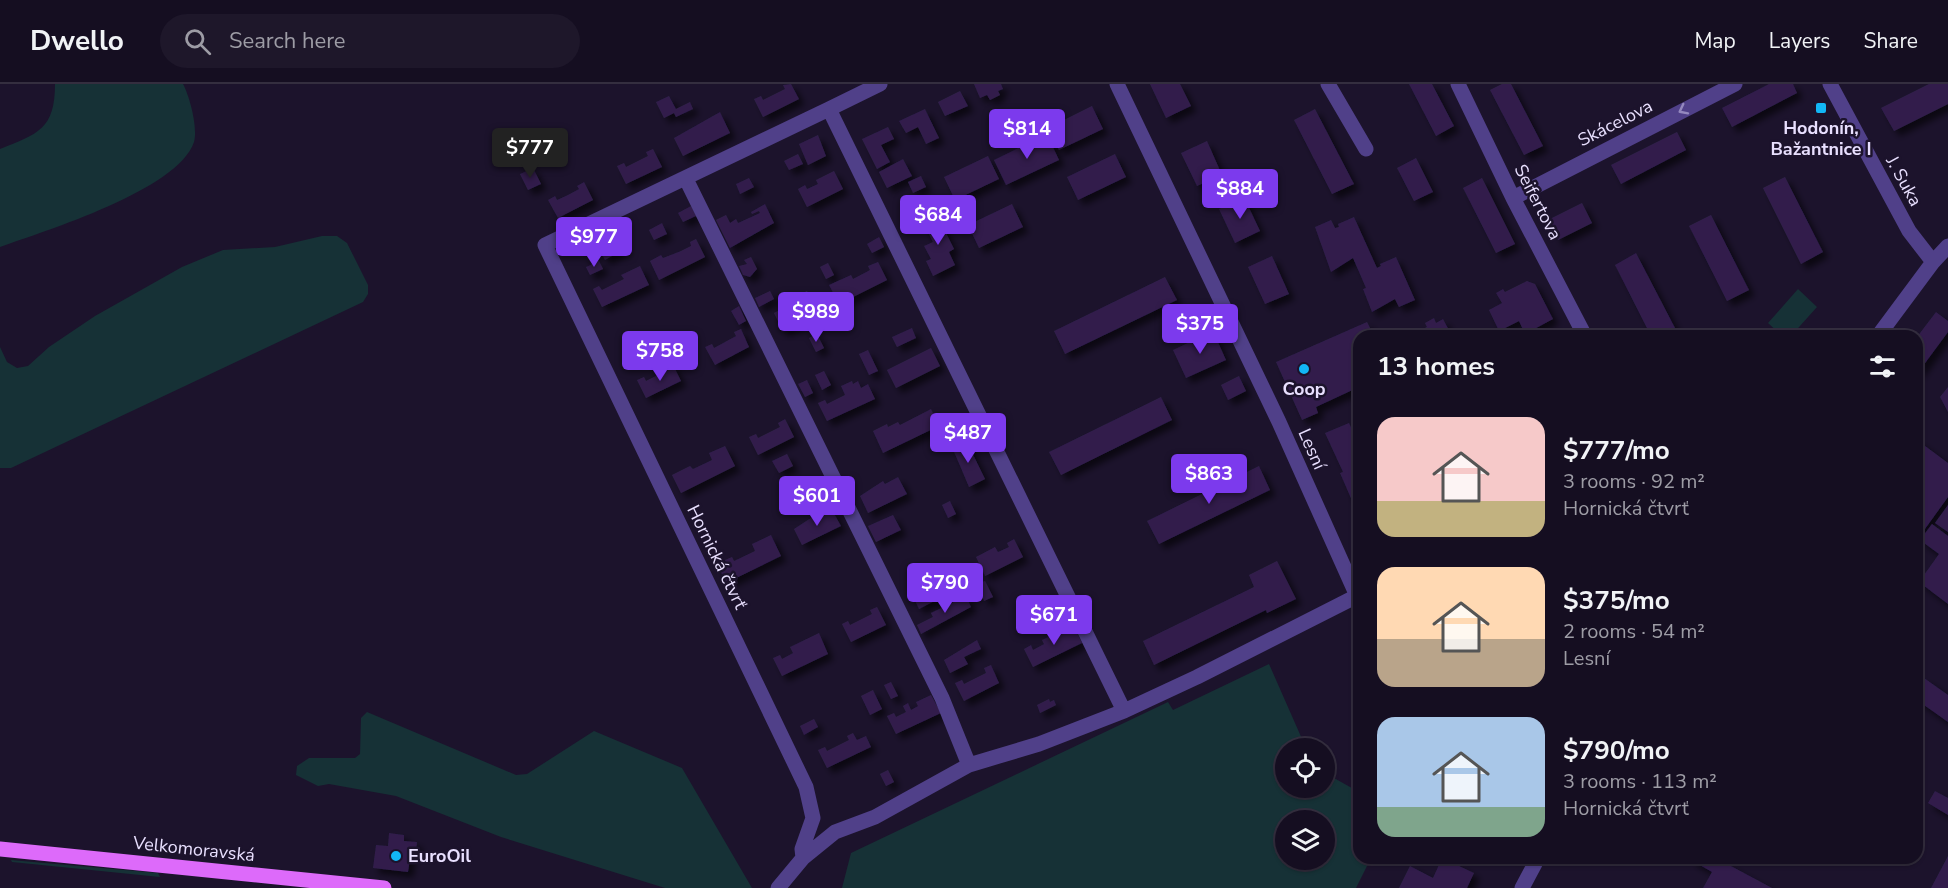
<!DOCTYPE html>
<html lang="en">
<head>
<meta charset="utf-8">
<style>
  :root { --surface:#150e21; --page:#1e172a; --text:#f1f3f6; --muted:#9d9ca5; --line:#342e3f; --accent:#7c3aed }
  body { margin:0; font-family:"Nunito Sans",sans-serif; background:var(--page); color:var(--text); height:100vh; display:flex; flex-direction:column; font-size:22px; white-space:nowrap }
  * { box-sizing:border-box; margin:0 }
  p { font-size:20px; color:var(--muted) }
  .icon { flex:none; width:33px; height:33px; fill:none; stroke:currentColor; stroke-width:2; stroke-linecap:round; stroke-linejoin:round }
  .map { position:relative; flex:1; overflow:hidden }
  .panel { position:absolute; left:1353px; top:246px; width:570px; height:534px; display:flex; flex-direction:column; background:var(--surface); border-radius:18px; box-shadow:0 2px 4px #0004,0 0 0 2px var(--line) }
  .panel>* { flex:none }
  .buttons { position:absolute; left:1275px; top:654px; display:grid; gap:12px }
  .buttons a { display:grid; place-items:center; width:60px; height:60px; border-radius:50%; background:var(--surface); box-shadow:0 2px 4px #0004,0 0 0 2px var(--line); font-size:30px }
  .price { position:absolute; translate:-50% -51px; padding:0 14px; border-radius:6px; background:var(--accent); color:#fff; font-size:20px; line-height:39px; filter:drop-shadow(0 2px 3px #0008) }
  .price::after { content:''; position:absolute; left:50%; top:36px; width:18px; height:14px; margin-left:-9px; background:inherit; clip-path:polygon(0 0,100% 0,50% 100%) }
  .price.selected { background:#222; color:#fff }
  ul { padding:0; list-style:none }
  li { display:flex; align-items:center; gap:18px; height:150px; padding:0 24px }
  li span { display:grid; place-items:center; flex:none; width:168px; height:120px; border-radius:18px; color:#555 }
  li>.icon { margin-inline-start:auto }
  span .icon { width:72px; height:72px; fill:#fffc; stroke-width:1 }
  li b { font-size:26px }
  h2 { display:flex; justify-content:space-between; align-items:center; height:72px; padding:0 24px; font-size:26px }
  header { display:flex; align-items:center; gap:36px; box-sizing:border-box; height:84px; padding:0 30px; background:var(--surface); border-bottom:2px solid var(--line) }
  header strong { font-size:28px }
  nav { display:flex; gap:33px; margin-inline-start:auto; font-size:21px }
  .search { width:420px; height:54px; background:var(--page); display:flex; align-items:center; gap:15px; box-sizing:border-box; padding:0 21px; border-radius:33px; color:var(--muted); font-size:22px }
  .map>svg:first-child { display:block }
</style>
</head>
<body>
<header>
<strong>Dwello</strong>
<div class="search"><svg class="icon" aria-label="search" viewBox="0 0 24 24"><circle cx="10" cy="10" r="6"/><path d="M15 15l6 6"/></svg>Search here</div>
<nav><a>Map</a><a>Layers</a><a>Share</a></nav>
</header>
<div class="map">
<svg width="1948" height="804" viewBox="0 0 1948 804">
  <defs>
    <filter id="shadow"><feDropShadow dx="5.5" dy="5.5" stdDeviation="3" flood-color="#0009"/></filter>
  </defs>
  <rect width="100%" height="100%" fill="#1c132c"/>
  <path fill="#163136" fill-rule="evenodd" d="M55,0H183C190,13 198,44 194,58C178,106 45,147 0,163V65C38,50 55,45 55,0Z
    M322,152H337L347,159L368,201V210L363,218L11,384H0V263L7,278L17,284L28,282L49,263L95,232L182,183L223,166L275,163Z
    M1798,205L1817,223L1791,252H1782L1768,239Z
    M1269,580L1306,664H1286V704H1324L1325,689L1359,708V774H1371L1356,804H842L851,769L1168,618L1173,626ZM1324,736V776H1286V736Z
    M367,628L516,691L527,690L594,647L682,684L752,804H665L501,753L396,712L329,700L318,702L296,691L297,682L309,674H355L360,670L361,634Z
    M11,776L158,789L160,793L12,778Z"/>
  <path fill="#301f4c" filter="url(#shadow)" d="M791,0L799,15L763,33L754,15L761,12L763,16L785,5L783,1Z
    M974,0H1001L1003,5L998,7L1000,11L990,16L987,11L980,14Z
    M1150,0H1180L1191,22L1166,34Z
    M1409,0H1432L1454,42L1436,52Z
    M1502,0H1511L1543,62L1524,71L1490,6Z
    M1769,0H1793L1797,9L1732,43L1722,24Z
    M1929,0H1948V20L1894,47L1881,24Z
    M960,7L968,22L945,32L938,18Z
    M669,12L676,25L690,18L693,25L676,33L674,29L664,34L656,18Z
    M1092,22L1103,45L1059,66L1048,44Z
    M925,25L939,54L926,60L918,43L906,49L899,37Z
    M1315,25L1354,100L1332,110L1294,36Z
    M720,28L730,49L683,72L674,54Z
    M888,43L894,55L881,61L890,78L877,85L862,55Z
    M1677,48L1686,66L1621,100L1611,81Z
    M1047,50L1059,76L1006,101L994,76Z
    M818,51L826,72L808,81L799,60Z
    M1207,57L1222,91L1197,102L1181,69Z
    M653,65L662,83L626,100L617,82L624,79L626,83L648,72L646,68Z
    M798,70L803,80L789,86L784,77Z
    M1115,70L1126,93L1078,116L1067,93Z
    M988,72L999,95L955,116L944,93Z
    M1416,74L1433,108L1414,117L1397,84Z
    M903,75L912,92L887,104L879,88Z
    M533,84L541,100L528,106L520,90Z
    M834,87L843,105L807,123L798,105L805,101L807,105L818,100L816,96Z
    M921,92L926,103L913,109L908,98Z
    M1785,93L1823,168L1801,180L1763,104Z
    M749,94L754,103L740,110L736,100Z
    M1482,94L1515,160L1496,169L1463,104Z
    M584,98L593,116L558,134L548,116L555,112L557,116L568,111L579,105L577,102Z
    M1244,113L1260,147L1235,159L1219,125Z
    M1582,119L1592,139L1558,156L1548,136Z
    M765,120L774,139L730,164L716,136L726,131L730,139L736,135L738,139L760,129L759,127L752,130L751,128Z
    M1012,120L1023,143L979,164L968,141Z
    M691,122L696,132L683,138L678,129Z
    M936,129L954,165L949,168L955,181L933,192L926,177L931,175L924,162L933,158L922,136Z
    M1711,131L1749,206L1727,217L1689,142Z
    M1354,133L1377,184L1381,182L1380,180L1396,173L1415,216L1399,223L1395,215L1372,228L1363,205L1366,204L1353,174L1331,188L1315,143L1331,136L1335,144L1339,143L1338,140Z
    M662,139L667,150L654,156L649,146Z
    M879,153L884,163L872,169L867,160Z
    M696,155L705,173L659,196L650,177L661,171L663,174L681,167L691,162L690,158Z
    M620,156L624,165L605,176L600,166Z
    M1636,169L1675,244L1660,252H1651L1615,181Z
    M1272,172L1289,210L1265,220L1248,183Z
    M751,173L757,185L750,193L743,191L739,182L747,180L744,176Z
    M599,177L603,185L590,191L586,183Z
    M878,178L887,196L839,220L829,201L851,191L853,195L870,186L868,182Z
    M828,179L834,191L826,195L820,183Z
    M640,182L649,201L602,223L593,205L599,202L602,206L624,195L621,191Z
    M1165,193L1177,216L1065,270L1054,247Z
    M1527,197L1535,200L1553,235L1525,250L1519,237L1499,247L1489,226L1502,219L1496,209L1503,205L1505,208Z
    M770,207L774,215L759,223L755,214Z
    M807,207L818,230L783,247L774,229L780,226L782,230L793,224L789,216Z
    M739,222L746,237L739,241L731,227Z
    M1936,228L1948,237V248L1917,290V253Z
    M1434,234L1436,239L1443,235L1452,252H1422L1419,247L1427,243L1425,239Z
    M1367,238L1374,252H1359V303L1316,323L1318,329L1302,336L1276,278Z
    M912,244L916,254L897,263L892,253Z
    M741,245L749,263L715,281L705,263L712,260L714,264L736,252L734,248Z
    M1213,247L1226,276L1186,294L1173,266Z
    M817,250L824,264L816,268L809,254Z
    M675,253L683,268L668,275L661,260Z
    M931,264L940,282L896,304L887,286Z
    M868,266L878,287L869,291L859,270Z
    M672,279L681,297L646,314L637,296L644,293L646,297L668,286L666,282Z
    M824,287L831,301L822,306L815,291Z
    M1239,292L1246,307L1228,316L1221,301Z
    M807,296L813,309L805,313L798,300Z
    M852,297L853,300L858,297L861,304L868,300L875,315L827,337L818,319L825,316L827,320L845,311L841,302Z
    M1948,303V328L1940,313Z
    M1161,313L1172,336L1061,391L1049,368Z
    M931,325L939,342L883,369L873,347L887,340L888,343L898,338L900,341Z
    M785,335L794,353L758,371L749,353L756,350L758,354L780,343L778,339Z
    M1349,339L1359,360V438L1355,429L1357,428L1340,389L1343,388L1325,349Z
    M966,356L985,395L969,403L952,363Z
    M1917,356L1948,379V413L1917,456Z
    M725,362L735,382L681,409L672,391L690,382L693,385L712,376L709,369Z
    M787,370L793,382L779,389L772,377Z
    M1259,382L1270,406L1159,460L1147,437Z
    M898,393L907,410L868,429L860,412L883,397L885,400Z
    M808,402L814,415L797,423L791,411Z
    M950,417L956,430L948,434L942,421Z
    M1948,421V448L1935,439Z
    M832,426L841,442L802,461L794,445L817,430L818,433Z
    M893,431L901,446L876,458L868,442Z
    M1932,440L1948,452V520L1919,498L1939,470L1920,456Z
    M771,451L781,472L726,499L719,484L727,480L725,476L732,473L734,477L755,467L752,460Z
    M1014,455L1023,473L985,492L976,473L995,463L998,468L1009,463L1007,459Z
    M1277,477L1296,515L1267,529L1266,526L1154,581L1143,557L1254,503L1249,491Z
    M945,489L954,507L919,525L910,506L917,503L919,507L941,496L939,492Z
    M985,497L993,513L984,517L976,500Z
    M966,512L971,523L921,550L917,541L933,533L931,529Z
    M877,523L886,541L851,558L842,540L848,537L850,541L872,530L870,526Z
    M1073,541L1082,559L1033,583L1024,565L1031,561L1033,566L1044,560L1042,556Z
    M819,549L828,570L782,592L773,574L780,571L782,575L793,569L790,563Z
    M977,556L981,565L964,573L968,580L950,589L944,576Z
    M991,581L999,599L964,617L955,599L962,596L964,600L986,589L984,584Z
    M1924,594L1948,611V638L1917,616V604Z
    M891,598L898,612L891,615L884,601Z
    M873,606L882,625L870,631L861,612Z
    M931,611L941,629L896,650L887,632L894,629L896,633L906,628L903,622L908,619L911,626L918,622L916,618Z
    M1049,615L1050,618L1054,616L1056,621L1040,629L1037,621Z
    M814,635L818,643L804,651L800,642Z
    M853,649L857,656L866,652L871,663L827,684L818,666L825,663L827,667L849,656L847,652Z
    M888,686L894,698L886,702L880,690Z
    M1935,707L1948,714V731L1928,719Z
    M389,749L404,751V757L417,758L416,769L411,768L408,788L373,784L376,761L388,762Z
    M1948,772V804H1931Z
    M1442,774L1474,789L1467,804H1399L1410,782L1433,794Z
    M1692,774H1716L1772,804H1703L1712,788L1691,776Z"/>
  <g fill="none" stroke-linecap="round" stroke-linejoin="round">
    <path stroke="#504089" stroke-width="15" d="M1117,0L1279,338L1357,512L1197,593L1124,627
      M1328,0L1366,65
      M1458,0L1513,114L1585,252
      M1830,0L1909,147L1933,178
      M829,25L1124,627L1039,660L969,681L875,733L835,748L803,774L802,765L813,734L806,703L545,161Z
      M829,25L880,0
      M686,95L942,614L969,681
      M1513,114L1735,0
      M1878,252L1933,178L1948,162
      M778,804L803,774
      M1522,804L1538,774"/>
    <path stroke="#dd6afa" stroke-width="15" d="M0,765L384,804"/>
  </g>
  <defs><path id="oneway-chevron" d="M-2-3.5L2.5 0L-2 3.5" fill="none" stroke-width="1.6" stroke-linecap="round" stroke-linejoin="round" transform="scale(1.5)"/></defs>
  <use stroke="#9488be" href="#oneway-chevron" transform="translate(1683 26) rotate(153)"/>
  <g fill="#12b7f6" stroke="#1c132c" stroke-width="2">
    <rect x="1815" y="18" width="12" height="12" rx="3"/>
    <circle cx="1304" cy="285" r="6"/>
    <circle cx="396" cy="772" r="6"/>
  </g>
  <g text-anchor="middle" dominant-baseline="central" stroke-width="5" stroke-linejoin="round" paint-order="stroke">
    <g font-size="18" fill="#e8dffe" stroke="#1c132c">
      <text transform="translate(1615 39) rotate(-27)">Skácelova</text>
      <text transform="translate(1904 97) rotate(61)">J. Suka</text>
      <text transform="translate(1538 118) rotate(63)">Seifertova</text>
      <text transform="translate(1312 365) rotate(66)">Lesní</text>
      <text transform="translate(717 473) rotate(64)">Hornická čtvrť</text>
      <text transform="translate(194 765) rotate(6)">Velkomoravská</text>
    </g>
    <g font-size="18" font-weight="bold" fill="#e8dffe" stroke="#1c132c">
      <text x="1821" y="44">Hodonín,<tspan x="1821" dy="21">Bažantnice I</tspan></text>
      <text x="1304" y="305">Coop</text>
      <text x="408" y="772" text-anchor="start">EuroOil</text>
    </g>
  </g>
</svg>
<div class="buttons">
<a><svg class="icon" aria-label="locate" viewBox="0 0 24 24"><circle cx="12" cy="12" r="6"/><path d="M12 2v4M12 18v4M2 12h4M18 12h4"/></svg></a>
<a><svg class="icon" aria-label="layers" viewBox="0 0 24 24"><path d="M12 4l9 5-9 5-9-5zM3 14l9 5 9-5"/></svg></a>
</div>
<b class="price" style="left:1027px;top:76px">$814</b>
<b class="price selected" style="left:530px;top:95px">$777</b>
<b class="price" style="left:1240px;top:136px">$884</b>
<b class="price" style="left:938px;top:162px">$684</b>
<b class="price" style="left:594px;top:184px">$977</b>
<b class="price" style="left:816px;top:259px">$989</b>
<b class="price" style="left:1200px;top:271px">$375</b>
<b class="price" style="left:660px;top:298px">$758</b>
<b class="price" style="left:968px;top:380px">$487</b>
<b class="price" style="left:1209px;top:421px">$863</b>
<b class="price" style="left:817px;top:443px">$601</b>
<b class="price" style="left:945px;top:530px">$790</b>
<b class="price" style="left:1054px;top:562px">$671</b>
<section class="panel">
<h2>13 homes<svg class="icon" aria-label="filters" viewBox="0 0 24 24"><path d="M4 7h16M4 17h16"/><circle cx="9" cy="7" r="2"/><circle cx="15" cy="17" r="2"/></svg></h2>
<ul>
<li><span style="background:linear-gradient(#f6c9c9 70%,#c2b280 0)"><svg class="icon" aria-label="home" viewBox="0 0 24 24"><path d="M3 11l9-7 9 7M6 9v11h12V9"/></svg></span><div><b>$777/mo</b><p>3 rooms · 92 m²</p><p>Hornická čtvrť</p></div></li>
<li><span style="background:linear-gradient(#ffd9b3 60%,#b9a48a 0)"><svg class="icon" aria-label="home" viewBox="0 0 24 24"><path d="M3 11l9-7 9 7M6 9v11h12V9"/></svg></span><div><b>$375/mo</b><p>2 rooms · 54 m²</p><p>Lesní</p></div></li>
<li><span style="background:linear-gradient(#a9c7e8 75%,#7fa58c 0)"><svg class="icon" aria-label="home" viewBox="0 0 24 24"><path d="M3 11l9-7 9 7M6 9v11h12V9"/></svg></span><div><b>$790/mo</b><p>3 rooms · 113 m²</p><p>Hornická čtvrť</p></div></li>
</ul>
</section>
</div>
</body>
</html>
